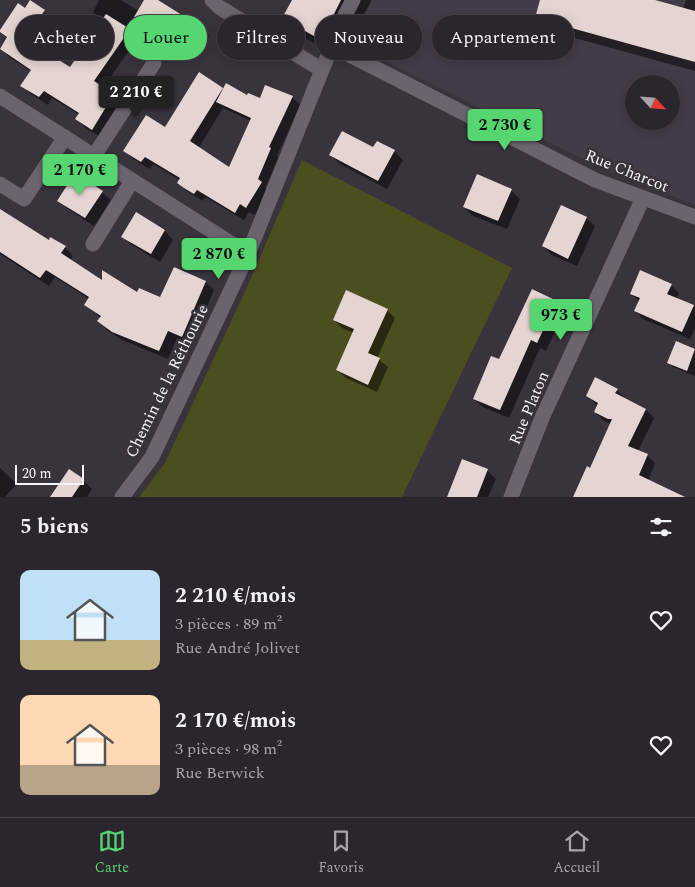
<!DOCTYPE html>
<html lang="fr">
<head>
<meta charset="utf-8">
<style>
  :root { --surface:#2b262d; --page:#332e35; --text:#f1f3f6; --muted:#a6a5aa; --line:#474349; --accent:#56d671 }
  body { margin:0; font-family:Spectral,serif; background:var(--page); color:var(--text); height:100vh; display:flex; flex-direction:column; font-size:19px; white-space:nowrap }
  * { box-sizing:border-box; margin:0 }
  p { font-size:16px; color:var(--muted) }
  .icon { flex:none; width:28px; height:28px; fill:none; stroke:currentColor; stroke-width:2; stroke-linecap:round; stroke-linejoin:round }
  .map { position:relative; height:497px; overflow:hidden }
  .drawer { display:flex; flex-direction:column; background:var(--surface); flex:1 }
  .drawer>* { flex:none }
  .banner { position:absolute; left:15px; top:15px; width:665px; height:45px; display:flex; gap:10px }
  .needle { width:32px; rotate:116deg }
  .buttons { position:absolute; left:625px; top:75px; display:grid; gap:10px }
  .buttons a { display:grid; place-items:center; width:55px; height:55px; border-radius:50%; background:var(--surface); box-shadow:0 2px 12px #0003,0 0 0 1px var(--line); font-size:25px }
  .scale { position:absolute; left:15px; bottom:12px; width:69px; box-sizing:border-box; padding-left:5px; border:2px solid #f7f3f9; border-top:0; font-size:14px; line-height:18px; white-space:nowrap; color:#f7f3f9; -webkit-text-stroke:4px #39333c; paint-order:stroke }
  .price { position:absolute; translate:-50% -42px; padding:0 11px; border-radius:5px; background:var(--accent); color:#111; font-size:16px; line-height:32px; filter:drop-shadow(0 1px 2px #0008) }
  .price::after { content:''; position:absolute; left:50%; top:30px; width:15px; height:11px; margin-left:-8px; background:inherit; clip-path:polygon(0 0,100% 0,50% 100%) }
  .price.selected { background:#222; color:#fff }
  ul { padding:0; list-style:none }
  li { display:flex; align-items:center; gap:15px; height:125px; padding:0 20px }
  li span { display:grid; place-items:center; flex:none; width:140px; height:100px; border-radius:10px; color:#555 }
  li>.icon { margin-inline-start:auto }
  span .icon { width:60px; height:60px; fill:#fffc; stroke-width:1 }
  li b { font-size:21px }
  h2 { display:flex; justify-content:space-between; align-items:center; height:60px; padding:0 20px; font-size:21px }
  .chip { padding:0 18px; border-radius:22px; background:var(--surface); box-shadow:0 2px 12px #0003,0 0 0 1px var(--line); font-size:18px; line-height:45px }
  .chip.selected { background:var(--accent); color:#111 }
  .dock { display:flex; justify-content:space-around; align-items:center; height:70px; border-top:1px solid var(--line); background:var(--surface); font-size:14px; color:var(--muted) }
  .dock a { display:grid; justify-items:center; gap:2px }
  .dock .selected { color:var(--accent) }
  .map>svg:first-child { display:block }
</style>
</head>
<body>
<div class="map">
<svg width="695" height="497" viewBox="0 0 695 497">
  <rect width="100%" height="100%" fill="#39333c"/>
  <path fill="#443b49" fill-rule="evenodd" d="M371,0H695V205L599,167L371,54L361,44L359,31L360,18ZM634,84H671V121H634Z"/>
  <path fill="#4b4e1e" d="M302,160L512,268L402,497H139L165,463L247,287Z"/>
  <path fill="#0007" fill-rule="evenodd" d="M99,0H121L139,11L146,0H156L200,28L209,36L196,56L146,26L103,88L113,95L122,104L101,137L85,128L77,119L80,115L52,98L48,105L31,94L22,86L31,71L9,57L1,48L7,38L0,31L26,9L31,2L53,20L35,46L70,69L102,21L93,12Z
    M293,0H372L340,58L303,37L284,17Z
    M542,0H650L683,9L686,0H695V71L549,31L536,18Z
    M222,89L260,100L292,97L300,105L277,156L278,158L265,188L269,192L255,215L249,212L244,220L205,197L203,201L187,191L178,183L180,180L153,164L150,169L133,159L125,151L166,129ZM223,108L251,121L230,169L198,149Z
    M374,148L394,151L403,160L387,189L340,164L331,155Z
    M511,190L520,199L507,229L473,216L464,207Z
    M102,192L111,200L94,226L68,209L59,200Z
    M0,211L49,241L65,247L73,256L70,261L103,282L138,293L161,299L205,282L214,290L191,344L177,338L168,359L122,340L107,330L99,321L101,318L85,305L89,299L55,277L49,286L0,254Z
    M586,218L595,226L577,266L552,255L543,246Z
    M165,231L173,240L160,262L132,245L123,237Z
    M671,285L679,293L676,299L695,308V328L690,339L643,319L635,311L640,302L631,294Z
    M556,302L565,311L546,351L540,348L509,418L483,407L474,399L500,361Z
    M387,310L395,318L377,358L388,367L377,392L346,378L337,370L354,333L342,328L334,320Z
    M677,343L695,351V376L673,367L668,362Z
    M617,390L625,398L624,399L646,410L654,418L638,451L647,455L655,463L648,481L666,497H575L591,469L611,424L603,420L595,412L598,406L587,396Z
    M0,468L17,484L5,497H0Z
    M487,470L496,479L488,497H448Z
    M83,480L92,489L87,497H51Z"/>
  <path fill="#e4d5d2" d="M30,0L45,10L25,39L70,67L106,14L130,29L94,81L114,94L92,130L75,119L79,113L44,91L39,97L20,86L31,70L0,49L7,37L0,32V30L18,3L25,8Z
    M144,0H158L201,27L188,49L134,17Z
    M292,0H341L321,40L282,18Z
    M540,0H655L695,11V62L535,18Z
    M199,72L223,88L190,141L229,167L251,118L216,102L226,83L247,95L248,93L260,98L265,85L293,96L269,147L271,148L258,179L262,182L246,208L240,204L235,213L197,190L194,194L184,188L177,183L180,178L145,157L141,162L123,151L146,115L165,127Z
    M342,131L373,147L377,141L395,150L378,181L329,155Z
    M75,173L103,191L85,218L57,201Z
    M477,174L512,189L498,221L463,207Z
    M561,205L587,217L568,259L542,246Z
    M0,209L49,240L50,237L66,246L61,253L102,280V270L137,292L139,288L160,297L174,267L206,281L182,337L168,331L159,351L112,332L97,321L101,316L84,305L89,297L46,270L40,278L0,252Z
    M136,212L165,230L151,254L121,237Z
    M640,270L672,284L667,294L694,305L682,332L634,311L640,298L630,294Z
    M532,289L557,301L537,343L531,340L500,410L473,399L491,356L499,359Z
    M346,290L388,309L368,353L380,358L368,385L336,370L354,329L333,320Z
    M676,341L695,349L687,371L667,363Z
    M595,377L618,389L615,393L646,409L628,446L648,454L639,475L685,497H573L587,466L590,468L612,419H608L594,412L598,403L586,396Z
    M462,459L488,469L477,497H447Z
    M69,469L84,479L72,497H50Z"/>
  <g fill="none" stroke-linecap="round" stroke-linejoin="round">
    <path stroke="#6b646e" stroke-width="15" d="M212,0L219,7L322,70
      M332,46L595,180L695,217
      M0,96L248,254
      M94,156L154,63
      M0,184L24,199L65,137
      M93,244L132,181
      M122,497L152,457L248,254L322,70L346,13L353,0
      M511,497L542,418L643,198"/>
  </g>
  <g text-anchor="middle" dominant-baseline="central" stroke-width="5" stroke-linejoin="round" paint-order="stroke">
    <g font-size="16" fill="#f7f3f9" stroke="#39333c">
      <text transform="translate(627 171) rotate(22)">Rue Charcot</text>
      <text transform="translate(167 381) rotate(-64)">Chemin de la Réthourie</text>
      <text transform="translate(529 408) rotate(-67)">Rue Platon</text>
    </g>
  </g>
</svg>
<div class="buttons">
<a><svg class="needle" viewBox="-14 -14 28 28"><path d="M0-13l5 13h-10z" fill="#e53935"/><path d="M0 13l5-13h-10z" fill="#a6a5aa"/></svg></a>
</div>
<div class="scale">20 m</div>
<b class="price selected" style="left:136px;top:118px">2 210 €</b>
<b class="price" style="left:505px;top:151px">2 730 €</b>
<b class="price" style="left:80px;top:196px">2 170 €</b>
<b class="price" style="left:219px;top:280px">2 870 €</b>
<b class="price" style="left:561px;top:341px">973 €</b>
<div class="banner">
<a class="chip">Acheter</a>
<a class="chip selected">Louer</a>
<a class="chip">Filtres</a>
<a class="chip">Nouveau</a>
<a class="chip">Appartement</a>
</div>
</div>
<section class="drawer">
<h2>5 biens<svg class="icon" aria-label="filters" viewBox="0 0 24 24"><path d="M4 7h16M4 17h16"/><circle cx="9" cy="7" r="2"/><circle cx="15" cy="17" r="2"/></svg></h2>
<ul>
<li><span style="background:linear-gradient(#bfe0f5 70%,#c2b280 0)"><svg class="icon" aria-label="home" viewBox="0 0 24 24"><path d="M3 11l9-7 9 7M6 9v11h12V9"/></svg></span><div><b>2 210 €/mois</b><p>3 pièces · 89 m²</p><p>Rue André Jolivet</p></div><svg class="icon" aria-label="heart" viewBox="0 0 24 24"><path d="M12 20l-8-8c-3-5 5-10 8-4 3-6 11-1 8 4z"/></svg></li>
<li><span style="background:linear-gradient(#ffd9b3 70%,#b9a48a 0)"><svg class="icon" aria-label="home" viewBox="0 0 24 24"><path d="M3 11l9-7 9 7M6 9v11h12V9"/></svg></span><div><b>2 170 €/mois</b><p>3 pièces · 98 m²</p><p>Rue Berwick</p></div><svg class="icon" aria-label="heart" viewBox="0 0 24 24"><path d="M12 20l-8-8c-3-5 5-10 8-4 3-6 11-1 8 4z"/></svg></li>
</ul>
</section>
<nav class="dock">
<a class="selected"><svg class="icon" aria-label="map" viewBox="0 0 24 24"><path d="M3 6l6-2 6 2 6-2v14l-6 2-6-2-6 2zM9 4v14M15 6v14"/></svg>Carte</a>
<a><svg class="icon" aria-label="saved" viewBox="0 0 24 24"><path d="M7 4h10v16l-5-4-5 4z"/></svg>Favoris</a>
<a><svg class="icon" aria-label="home" viewBox="0 0 24 24"><path d="M3 11l9-7 9 7M6 9v11h12V9"/></svg>Accueil</a>
</nav>
</body>
</html>
